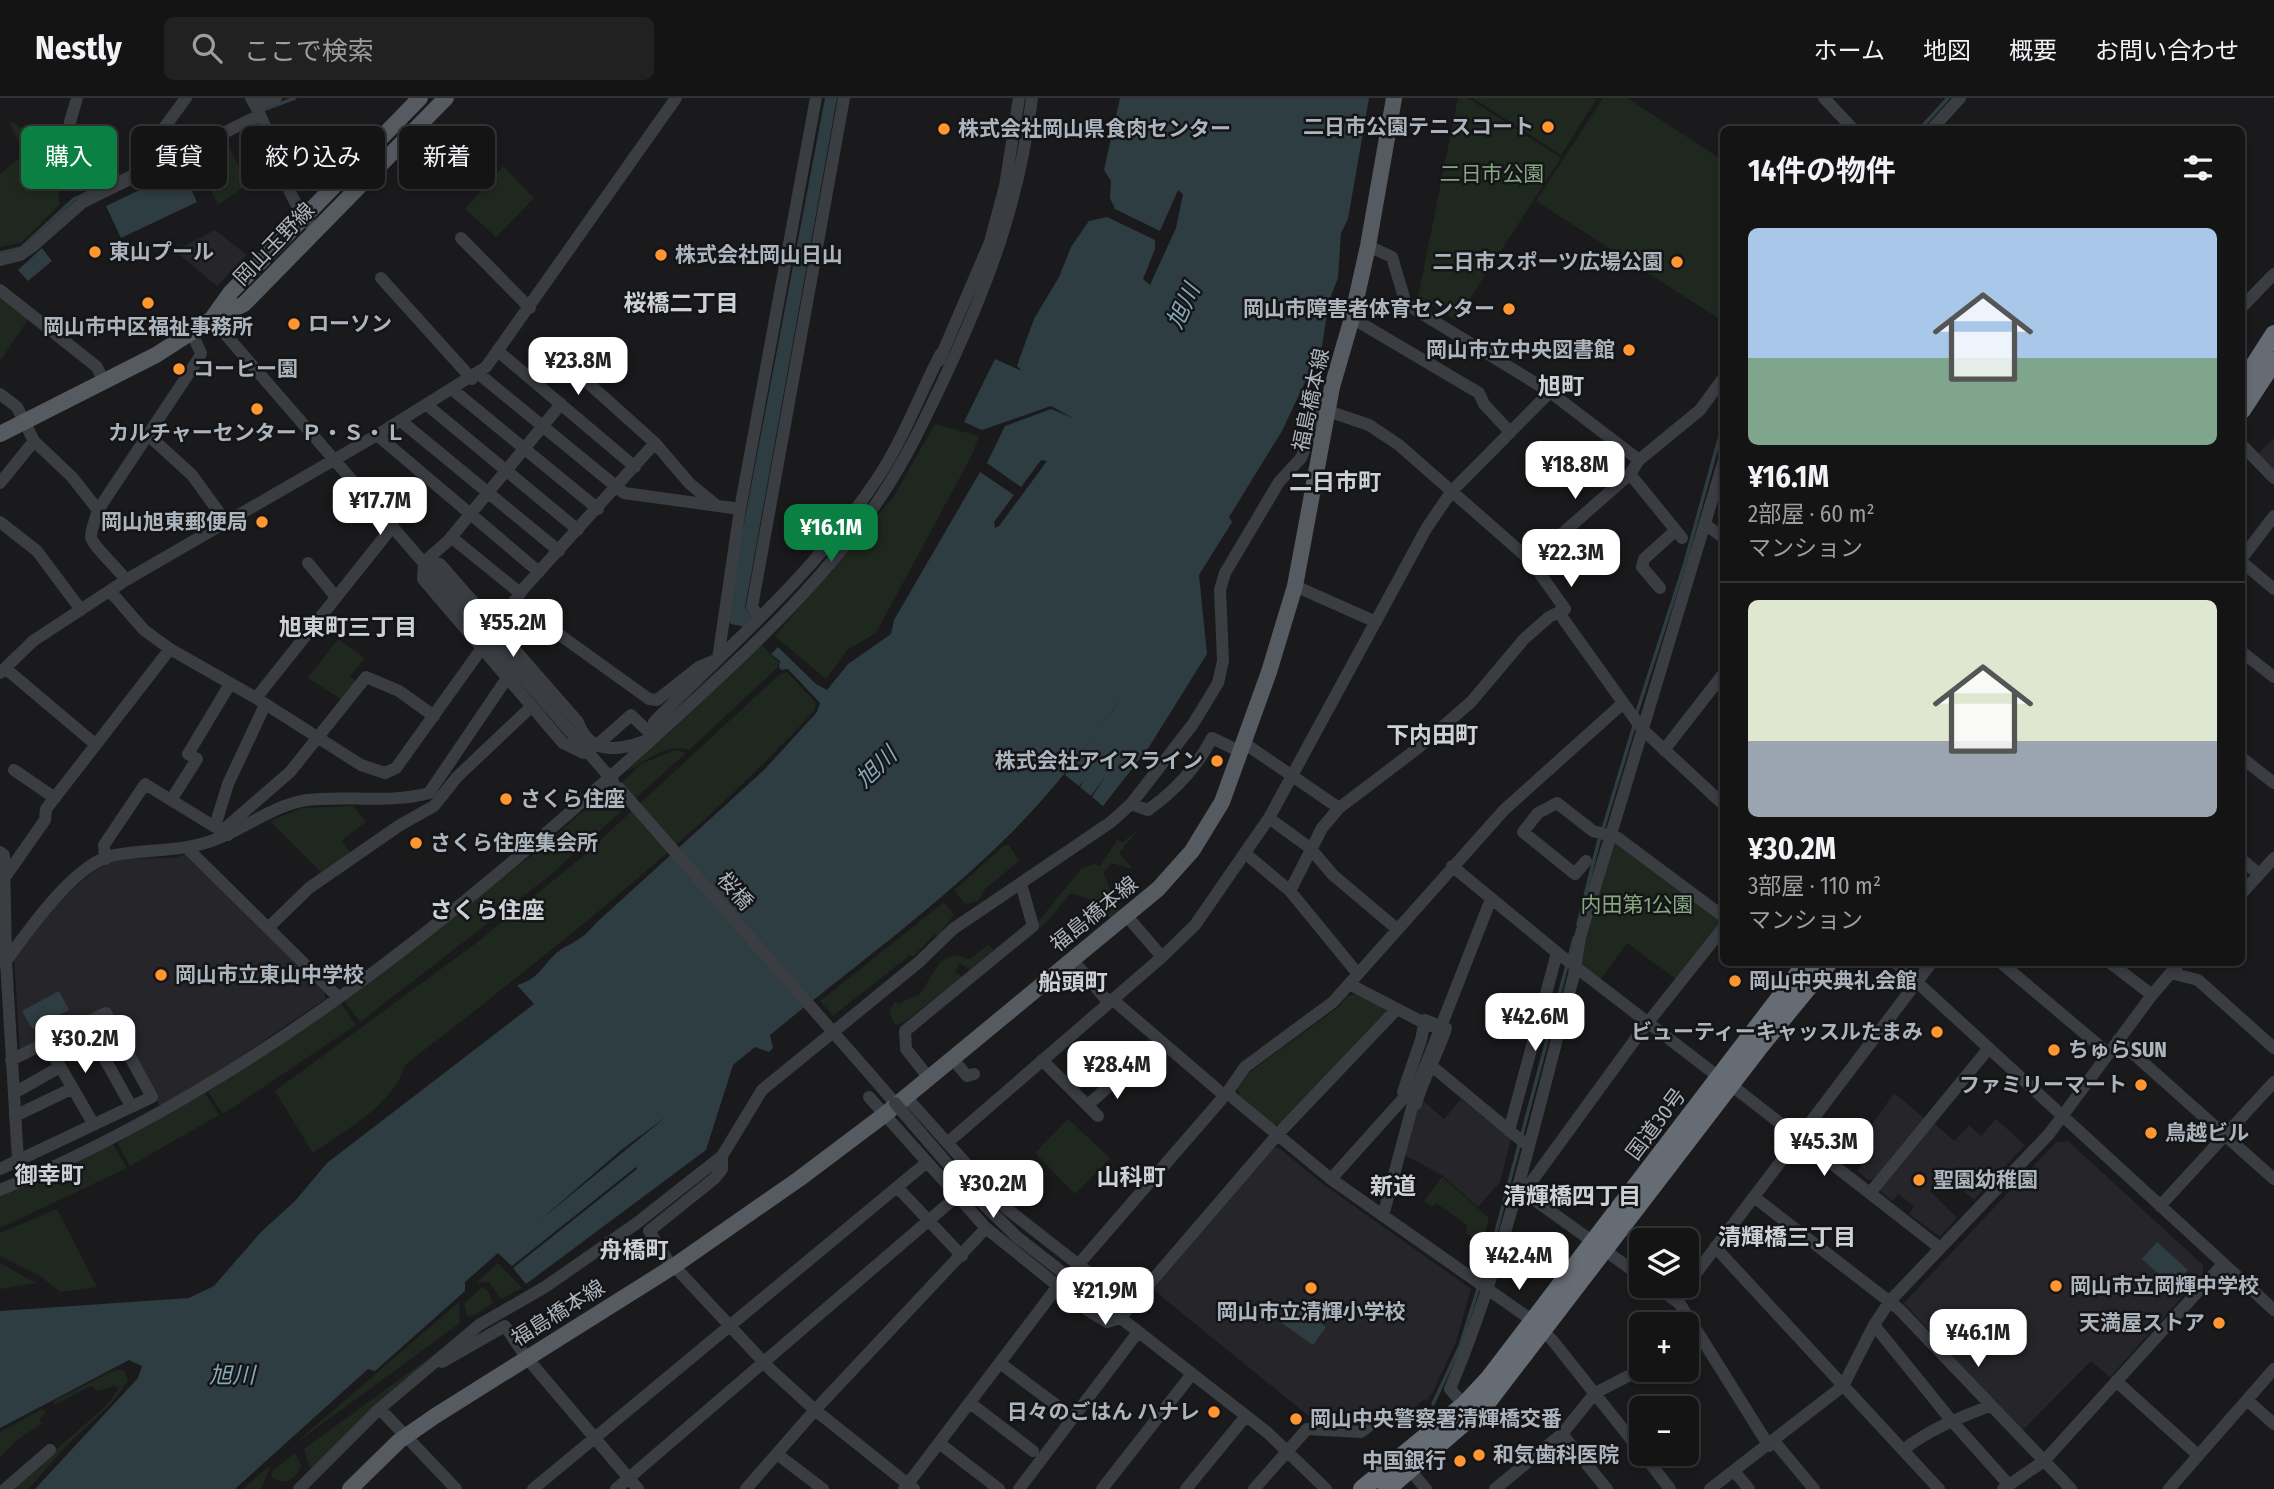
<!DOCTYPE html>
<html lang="ja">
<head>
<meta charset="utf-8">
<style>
  :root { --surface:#141415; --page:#212122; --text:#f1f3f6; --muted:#9d9ea0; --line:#333334; --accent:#0b8043 }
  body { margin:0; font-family:"Fira Sans Condensed","Noto Sans JP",sans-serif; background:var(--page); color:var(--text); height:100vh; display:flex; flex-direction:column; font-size:26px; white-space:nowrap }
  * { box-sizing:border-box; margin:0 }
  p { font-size:23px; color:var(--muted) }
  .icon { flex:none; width:38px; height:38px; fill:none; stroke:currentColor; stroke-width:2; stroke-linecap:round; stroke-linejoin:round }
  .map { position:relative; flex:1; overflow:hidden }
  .panel { position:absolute; left:1720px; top:28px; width:525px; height:840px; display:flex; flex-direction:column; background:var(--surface); border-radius:10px; box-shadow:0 4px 10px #0003,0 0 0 2px var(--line) }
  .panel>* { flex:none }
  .guide { position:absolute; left:21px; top:28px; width:665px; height:63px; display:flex; gap:14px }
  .buttons { position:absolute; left:1629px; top:1130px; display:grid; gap:14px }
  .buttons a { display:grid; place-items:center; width:70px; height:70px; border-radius:10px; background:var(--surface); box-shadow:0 4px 10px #0003,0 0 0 2px var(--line); font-size:35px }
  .price { position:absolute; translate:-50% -60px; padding:0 16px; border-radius:14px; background:#fff; color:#222; font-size:23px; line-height:46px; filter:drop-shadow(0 2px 4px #0008) }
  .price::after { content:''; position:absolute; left:50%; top:42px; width:21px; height:16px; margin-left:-10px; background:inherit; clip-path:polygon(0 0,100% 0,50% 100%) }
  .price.selected { background:var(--accent); color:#fff }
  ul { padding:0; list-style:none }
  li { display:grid; align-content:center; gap:14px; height:371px; padding:0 28px }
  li+li { border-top:2px solid var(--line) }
  li span { display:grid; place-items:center; height:217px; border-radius:10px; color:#555 }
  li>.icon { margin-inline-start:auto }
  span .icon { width:126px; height:126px; fill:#fffc; stroke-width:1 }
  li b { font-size:30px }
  h2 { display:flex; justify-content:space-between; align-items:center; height:84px; padding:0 28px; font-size:30px }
  .pill { padding:0 24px; border-radius:10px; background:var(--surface); box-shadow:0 4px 10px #0003,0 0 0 2px var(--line); font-size:24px; line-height:63px }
  .pill.selected { background:var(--accent); color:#fff }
  header { display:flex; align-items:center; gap:42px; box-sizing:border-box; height:98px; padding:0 35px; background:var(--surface); border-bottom:2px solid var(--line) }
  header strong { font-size:33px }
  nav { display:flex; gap:38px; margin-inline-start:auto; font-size:24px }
  .search { width:490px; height:63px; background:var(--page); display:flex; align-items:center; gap:18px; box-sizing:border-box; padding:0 24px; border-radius:10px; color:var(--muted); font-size:26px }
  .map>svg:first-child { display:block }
</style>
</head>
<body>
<header>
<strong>Nestly</strong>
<div class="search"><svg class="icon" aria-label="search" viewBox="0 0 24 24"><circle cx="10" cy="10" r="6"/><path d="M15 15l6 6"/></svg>ここで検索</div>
<nav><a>ホーム</a><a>地図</a><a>概要</a><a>お問い合わせ</a></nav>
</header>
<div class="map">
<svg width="2274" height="1391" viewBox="0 0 2274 1391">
  <rect width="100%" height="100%" fill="#1a1a1c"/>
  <path fill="#26262a" d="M215,132L247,157L217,188L175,153Z
    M2274,340V373L2258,356Z
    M187,756L325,895V901L222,971L160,1008L107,910L20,953L14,859L53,807L109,761L174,760Z
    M1894,995L1924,1020L1874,1081L1868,1082L1857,1073L1867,1059L1856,1050Z
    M1420,1000L1444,1021L1461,1001L1511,1041L1500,1084L1478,1109L1442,1077L1404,1057Z
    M1996,1021L2025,1047L1974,1102L1944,1076L1930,1093L1957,1120L1940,1139L1909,1116L1914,1108L1898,1096L1893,1103L1880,1093L1879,1089L1933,1024L1954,1043L1969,1027L1981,1038Z
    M2068,1043L2203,1167V1176L2110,1279L2091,1263L2022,1333L1904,1205L2056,1044Z
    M1274,1049L1279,1050L1323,1086L1471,1191L1456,1244L1433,1294L1427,1303L1425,1301L1410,1313L1359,1331L1321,1328L1151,1190Z"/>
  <path fill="#1f281f" d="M1458,0H1468L1561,60L1456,222L1418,199Z
    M1473,0H1592L1596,2L1561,57Z
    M1603,0H1627L1724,63V224L1536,103Z
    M9,23C50,42 60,62 59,107L21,145L0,149V76L24,56Z
    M224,40L248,86L218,107L192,56Z
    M503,68L534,100L496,139L465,111Z
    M0,197L29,220L0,263Z
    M935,326L979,338L973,355L876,535L847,552L826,581L775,538L894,398Z
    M338,541L365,560L350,578L358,585L344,603L308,580Z
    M761,546L779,565L777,570L689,652C664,644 644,665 625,675Z
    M787,574L816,605L814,613C691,746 547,856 405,967C394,1007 345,1032 313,1055L275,993L475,846L581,760L779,577Z
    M675,652L686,655L548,779L360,924L344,902L540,751L605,694L611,695L641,666Z
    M353,708L366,724L342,742L351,756L321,774L270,723L302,710Z
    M1139,731L1119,755L1133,771L1111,765L1103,776C1111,787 1109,799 1122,814L1112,822C1098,808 1090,798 1070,796L1046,825L1019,847L1082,770L1095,766L1100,768L1117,742L1123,744Z
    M1613,744H1617L1717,820L1719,828L1676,881L1627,845L1600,882L1582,868L1579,858Z
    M1005,747H1009L1019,763L985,791L978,803L965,806L954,792Z
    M944,804L954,817L937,839L935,836L913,859L910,857L833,918L820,903Z
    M988,847L994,852L970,872L960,865L955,873L962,879L903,925L895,927L889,913L895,903L898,906L920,896L941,863L955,857L970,861Z
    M1355,896L1385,911L1387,916L1282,1026H1273L1239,997L1238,990L1250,974L1340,908L1347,898Z
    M341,905L356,927L223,1016L208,994Z
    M205,995L219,1017L130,1068L117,1045Z
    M1068,1021L1110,1060L1075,1096L1035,1055Z
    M113,1046L127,1070L0,1130V1097Z
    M1442,1079L1489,1120L1475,1177L1470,1174L1479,1145L1466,1135L1467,1127L1436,1105L1432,1109L1424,1103Z
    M57,1111L97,1189L60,1194L40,1178L0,1158V1135Z
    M0,1165L36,1185L0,1191Z
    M498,1165L522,1190L501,1201L489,1184L476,1185Z
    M482,1189L488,1193L493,1205L471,1219L467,1217L464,1206Z
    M459,1204L460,1225L293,1347Z
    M455,1241L314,1368L309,1369L304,1351Z
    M114,1272H124L128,1283L111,1306L65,1349L29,1391H11L106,1308L119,1290L113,1288L98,1293L91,1288L54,1307V1303Z
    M42,1311L46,1315L39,1321L42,1325L16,1343L0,1359V1334Z
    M295,1355L301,1367C297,1381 285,1388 272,1380V1373Z
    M271,1367L261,1391H242Z"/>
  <path fill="#2e3d42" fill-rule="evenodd" d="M825,0H837L745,510L753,521L745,529L731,526L726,520Z
    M1120,0H1369L1348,121L1341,135L1338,180L1329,203L1322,248L1282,333L1229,419L1232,424L1199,477L1207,556L1149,649L1103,708L1092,699L1106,677L1091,698L1080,689L1084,683L1079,688L1065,677L1127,593C1090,644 1052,695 1006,740C933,812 849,872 770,937L773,950L769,954L755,949L733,967L706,1052L526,1186L513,1170L637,1071L636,1069L512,1168L498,1155L465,1184V1193L375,1273L368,1271L235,1391H35L138,1280L142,1268L129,1262L0,1330V1213L189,1200L214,1188L261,1134L295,1103L327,1065L534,906L517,887C541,882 546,859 565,849C579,842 586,837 596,825L765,671L817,614L820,605L788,571L781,572L779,569L780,563L771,556L778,549L816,586L827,592L848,566L891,536L894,522L980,374L1014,397L994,424L995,430L999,428L1047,363L1041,362L1021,389L987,365L1005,328L1051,311L1073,320L1051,308L982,332L964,324L995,261L1022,273L1017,268L1019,262L1034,221L1059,179L1071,149L1089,123L1107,119L1155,142V151L1143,181L1150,187L1176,130L1183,96L1178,92L1160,133L1115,111L1110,100L1111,83L1104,72ZM667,1018L538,1124L620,1053Z
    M182,72L197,104L121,140L106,108Z
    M42,150L52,163L28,183L18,172Z
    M59,893L69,912L32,931L22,913Z
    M2157,1144L2188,1172L2173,1189L2142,1161Z
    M1292,1204L1326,1229L1313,1247L1279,1223Z"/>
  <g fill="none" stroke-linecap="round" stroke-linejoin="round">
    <path stroke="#2e3d42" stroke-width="3.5" d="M260,13L295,0
      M1919,32L1948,0
      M0,155L21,150L74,101L142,68
      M1636,617L1685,465L1724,323
      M1603,731L1634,628
      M1578,826L1600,738
      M1569,860L1574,840
      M1433,1306L1460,1248L1496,1134L1567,867"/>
    <path stroke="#3a3d42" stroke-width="12" d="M251,0C277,42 281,98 316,133
      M1824,0L1854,32
      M256,7L276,0
      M70,24L77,0
      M1931,32L1960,0
      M144,57L186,0
      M461,140L530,210
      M1368,148L1392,159L1406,206L1550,294L1639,362
      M0,162L20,157L33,148L83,104L258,18
      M381,180L472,281
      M0,192L97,269L104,284
      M2242,209L2274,176
      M1352,220L1479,295L1484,306L1510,334
      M212,221L613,683
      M499,254L635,369
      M939,263L990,144L1005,88L1019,0
      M479,276L624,395L740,411
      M586,283L655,345L690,386L716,407
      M453,292L598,411
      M0,296L17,309L34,343L0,385
      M561,306L448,443L424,464L423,481L563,645L583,655
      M427,307L578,432
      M401,323L559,453
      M148,337L192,377L226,424
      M377,337L539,474
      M34,343L72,379L98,412
      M2242,347L2274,380
      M1630,376L1682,440
      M0,424L37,453L81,512
      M1706,427L1724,440
      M451,439L520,495
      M2242,460L2274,418
      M1531,463L1630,376L1639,362L1700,312L1724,279
      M424,464L440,466L578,624C590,657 618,653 645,643
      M2242,464L2274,491
      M308,465L336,499
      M126,482C120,473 92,447 91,439C91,431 96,420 98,412L199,260L201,255L192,236
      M1295,488L1376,524
      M1660,490L1642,469L1644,461L1675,433
      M110,493L144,532L170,551L256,600L361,667L385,675L396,670L482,550
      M514,504L649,601L657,602L699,569L718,561L740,411L816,0
      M1559,515L1642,631L1724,707
      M759,519L752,509L844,0
      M495,530L524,490L655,345
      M2242,554L2274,579
      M5,570L95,646
      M0,575L33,543L126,482L377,337L486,269L676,0
      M256,600L393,428
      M654,639V624C731,547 817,472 877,381C903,342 919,298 940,257
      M1244,645L1339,710
      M596,648L631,617L654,639
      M1664,652L1724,575
      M2242,660L2274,685
      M14,672L55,700
      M171,702L197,661L188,656L230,586
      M1131,706L1148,712C1175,693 1197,669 1212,640L1241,654
      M1269,720L1310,750L1333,777L1397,831
      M215,728L228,686L265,607
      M222,733L290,674L366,579L399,593L434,618
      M188,751L338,899
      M0,754L4,757L6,863L18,1063
      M1246,756L1290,793L1358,876
      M105,761L104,747L145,686L228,737
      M2242,762L2259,776
      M1586,763L1575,776L1523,734L1538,715L1557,705L1593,733L1618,740L1724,819
      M1452,768L1560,857L1720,980
      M5,779L45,722L46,711L170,551
      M1290,793L1322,730L1339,710L1418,650L1471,604L1524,541L1549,519L1565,511L1531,463L1399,347L1369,327L1328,313
      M2242,795L2274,760
      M1126,817L1162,859
      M268,830L309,790L400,727L434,708L457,679L531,609
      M1072,861L1108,904
      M0,864L6,863C28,833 76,763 115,757C149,751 181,754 214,742C244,731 276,706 307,702C347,697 389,706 429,695L507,580
      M1895,864L2274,1212
      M2000,864L2109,956
      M2109,864L2152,897
      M2171,875L2198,882L2274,950
      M1349,886L1430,928
      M1112,901L1225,998
      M1425,922L1446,930C1438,956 1423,980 1416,1006L1403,994L1421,942Z
      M85,925L131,1008
      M2118,942L2274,1081
      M46,944L94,1027
      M952,960L967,978L974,976
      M1042,962L1098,1018
      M1428,965L1528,1048
      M869,975L895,1005
      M929,980L906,951L905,933L1033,828L1021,786
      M1731,987L1940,1150
      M14,995L60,969
      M1227,995L1331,1081L1533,1223L1553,1243L1642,1355
      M869,999L986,1130L1089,1213L1107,1224L1120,1220L1278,1036L1396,912
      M906,999L1006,1110L1112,1193L1120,1207V1220
      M1088,1007L1123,975
      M15,1018L73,990
      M913,1026L964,1085
      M1509,1033L1557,855
      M947,1045L1162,859L1195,827L1269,720L1426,431L1451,394L1550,294
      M0,1071L152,999L106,915L11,962
      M1331,1081L1410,993
      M897,1089L962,1158
      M1518,1090L1642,1179
      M0,1092C244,992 455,820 649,644C731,569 817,493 880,400C905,363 924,323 943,283C988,187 1019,106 1032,0
      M1524,1094L1642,932L1724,829
      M1870,1095L1989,950
      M973,1096L1017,1139L1268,1335L1326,1391
      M1754,1099L1899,1211L2071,1391
      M2160,1108L2274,984
      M1383,1118L1418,987L1491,801
      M1715,1149L1939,1391
      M674,1168L770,1271L815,1312L914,1391
      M1077,1168L1227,995L1245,969L1333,904L1504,712L1622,606
      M672,1169L649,1133L715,1080L722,1071V1058
      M1687,1187L1932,864
      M1655,1188L1680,1206L1769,1348
      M1874,1227L1951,1322L2009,1387
      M1687,1247L1700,1240
      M442,1264L505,1228L526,1259L638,1391
      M1000,1265L1063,1312
      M2116,1283L2198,1357
      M2247,1302L2274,1326
      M970,1305L1033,1353
      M1464,1307L1450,1291C1506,1158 1536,1016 1574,877L1580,839L1724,362
      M380,1311L456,1391
      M1562,1336L1607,1391
      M1774,1343L1814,1391
      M939,1345L999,1391
      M1903,1352C1930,1331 1958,1320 1990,1308
      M777,1356L823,1391
      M1643,1356L1670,1391
      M1410,1372L1426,1391
      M1734,1373L1749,1391
      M5,1391L50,1352
      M299,1391L378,1312L479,1227L545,1189L637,1125L722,1058L762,992L919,864L953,831L1111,724L1131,706L1193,626L1218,585L1223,563L1220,492L1225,475L1279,384L1301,360L1324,306
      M533,1391L926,1065
      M616,1391L977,1081
      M746,1391L815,1312L986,1130
      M904,1391L1058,1188
      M1019,1391L1138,1234
      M1102,1391L1192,1276
      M1186,1391L1246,1318
      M1254,1391L1307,1331L1361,1334L1385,1316L1421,1319L1432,1333
      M1495,1391L1562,1336L1595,1295L1642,1271
      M1710,1391L1843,1288L1874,1227L1890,1203L2049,1036L2152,897L2180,864
      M2003,1391L2044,1363L2223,1166
      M2169,1391L2274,1271"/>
    <path stroke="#565a61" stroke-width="16" d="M213,219L231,194L420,0
      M0,336L156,257L212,221L244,206L446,0
      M350,1391L399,1343L435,1318L674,1168L799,1081L884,1017L1158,791L1192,753L1222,704L1269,574L1295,488L1332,289L1352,220L1368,148L1394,0"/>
    <path stroke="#666c73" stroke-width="18" d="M2242,286L2274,236
      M2242,312L2274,263
      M1362,1391L1464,1307L1490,1279L1807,864
      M1387,1391L1486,1306L1761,947L1829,864"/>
    <path stroke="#3a3d42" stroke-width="12" d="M619,690L869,975
      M895,1005L913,1026
      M964,1085L973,1096"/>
  </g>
  <g fill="#ff962f" stroke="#151518" stroke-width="2.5">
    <circle cx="1548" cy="29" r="7"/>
    <circle cx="944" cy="31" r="7"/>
    <circle cx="95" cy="154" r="7"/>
    <circle cx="661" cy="157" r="7"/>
    <circle cx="1677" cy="164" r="7"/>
    <circle cx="148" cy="205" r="7"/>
    <circle cx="1509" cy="211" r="7"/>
    <circle cx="294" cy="226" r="7"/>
    <circle cx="1629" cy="252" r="7"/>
    <circle cx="179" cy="271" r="7"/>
    <circle cx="257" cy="311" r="7"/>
    <circle cx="262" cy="424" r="7"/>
    <circle cx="1217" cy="663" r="7"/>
    <circle cx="506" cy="701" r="7"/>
    <circle cx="416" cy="745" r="7"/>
    <circle cx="161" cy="877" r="7"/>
    <circle cx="1735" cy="883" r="7"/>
    <circle cx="1937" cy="934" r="7"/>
    <circle cx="2054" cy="952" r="7"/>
    <circle cx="2141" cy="987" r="7"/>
    <circle cx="2151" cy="1035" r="7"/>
    <circle cx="1919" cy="1082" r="7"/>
    <circle cx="2056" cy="1188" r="7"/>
    <circle cx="1311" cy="1190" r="7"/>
    <circle cx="2219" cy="1225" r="7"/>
    <circle cx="1214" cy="1314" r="7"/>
    <circle cx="1296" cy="1321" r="7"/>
    <circle cx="1479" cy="1357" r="7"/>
    <circle cx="1460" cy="1363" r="7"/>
  </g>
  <g text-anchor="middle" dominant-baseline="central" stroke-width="5" stroke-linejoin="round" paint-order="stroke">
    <g font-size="21" font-weight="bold" fill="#acb4bd" stroke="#151518" text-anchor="start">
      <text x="1534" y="29" text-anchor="end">二日市公園テニスコート</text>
      <text x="958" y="31">株式会社岡山県食肉センター</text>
      <text x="109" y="154">東山プール</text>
      <text x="675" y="157">株式会社岡山日山</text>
      <text x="1663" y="164" text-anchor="end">二日市スポーツ広場公園</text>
      <text x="1495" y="211" text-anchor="end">岡山市障害者体育センター</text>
      <text x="308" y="226">ローソン</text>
      <text x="148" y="229" text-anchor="middle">岡山市中区福祉事務所</text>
      <text x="1615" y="252" text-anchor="end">岡山市立中央図書館</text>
      <text x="193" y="271">コーヒー園</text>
      <text x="257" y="335" text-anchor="middle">カルチャーセンター Ｐ・Ｓ・Ｌ</text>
      <text x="248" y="424" text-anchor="end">岡山旭東郵便局</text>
      <text x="1203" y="663" text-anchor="end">株式会社アイスライン</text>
      <text x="520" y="701">さくら住座</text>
      <text x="430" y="745">さくら住座集会所</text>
      <text x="175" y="877">岡山市立東山中学校</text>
      <text x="1749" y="883">岡山中央典礼会館</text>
      <text x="1923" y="934" text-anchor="end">ビューティーキャッスルたまみ</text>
      <text x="2068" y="952">ちゅらSUN</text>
      <text x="2127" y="987" text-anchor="end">ファミリーマート</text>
      <text x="2165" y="1035">鳥越ビル</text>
      <text x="1933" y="1082">聖園幼稚園</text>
      <text x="2070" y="1188">岡山市立岡輝中学校</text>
      <text x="1311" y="1214" text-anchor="middle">岡山市立清輝小学校</text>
      <text x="2205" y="1225" text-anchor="end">天満屋ストア</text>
      <text x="1200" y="1314" text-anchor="end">日々のごはん ハナレ</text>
      <text x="1310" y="1321">岡山中央警察署清輝橋交番</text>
      <text x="1493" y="1357">和気歯科医院</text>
      <text x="1446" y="1363" text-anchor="end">中国銀行</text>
    </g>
    <g font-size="21" fill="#86a981" stroke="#151518">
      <text x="1492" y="76">二日市公園</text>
      <text x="1637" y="807">内田第1公園</text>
    </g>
    <g font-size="21" fill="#acb4bd" stroke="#151518">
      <text transform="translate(274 146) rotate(-46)">岡山玉野線</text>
      <text transform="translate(1311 302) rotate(-78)">福島橋本線</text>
      <text transform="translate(735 793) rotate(49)">桜橋</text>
      <text transform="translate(1094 816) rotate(-39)">福島橋本線</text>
      <text transform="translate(1656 1026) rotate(-53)">国道30号</text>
      <text transform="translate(558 1215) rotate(-32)">福島橋本線</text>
    </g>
    <g font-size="23" font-weight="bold" fill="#cdd2d8" stroke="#151518">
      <text x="681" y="205">桜橋二丁目</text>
      <text x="1561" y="288">旭町</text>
      <text x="1335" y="384">二日市町</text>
      <text x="348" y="529">旭東町三丁目</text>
      <text x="1432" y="637">下内田町</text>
      <text x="487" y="812">さくら住座</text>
      <text x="1073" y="884">船頭町</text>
      <text x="49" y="1077">御幸町</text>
      <text x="1131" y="1079">山科町</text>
      <text x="1393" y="1088">新道</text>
      <text x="1572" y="1098">清輝橋四丁目</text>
      <text x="1787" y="1139">清輝橋三丁目</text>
      <text x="634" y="1152">舟橋町</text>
    </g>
    <g font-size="23" font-style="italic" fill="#81a9ba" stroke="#151518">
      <text transform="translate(1183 208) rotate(-65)">旭川</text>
      <text transform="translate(876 669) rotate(-44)">旭川</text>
      <text x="232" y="1277">旭川</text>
    </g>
  </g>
</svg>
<div class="buttons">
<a><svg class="icon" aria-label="layers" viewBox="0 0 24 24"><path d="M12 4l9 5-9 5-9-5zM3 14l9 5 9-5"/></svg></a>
<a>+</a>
<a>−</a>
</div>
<b class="price" style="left:578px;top:299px">¥23.8M</b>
<b class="price" style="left:1575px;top:403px">¥18.8M</b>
<b class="price" style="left:380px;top:439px">¥17.7M</b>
<b class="price selected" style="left:831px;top:466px">¥16.1M</b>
<b class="price" style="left:1571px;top:491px">¥22.3M</b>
<b class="price" style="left:513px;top:561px">¥55.2M</b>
<b class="price" style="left:1535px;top:955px">¥42.6M</b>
<b class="price" style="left:85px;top:977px">¥30.2M</b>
<b class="price" style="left:1117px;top:1003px">¥28.4M</b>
<b class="price" style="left:1824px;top:1080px">¥45.3M</b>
<b class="price" style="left:993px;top:1122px">¥30.2M</b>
<b class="price" style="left:1519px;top:1194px">¥42.4M</b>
<b class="price" style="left:1105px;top:1229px">¥21.9M</b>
<b class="price" style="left:1978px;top:1271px">¥46.1M</b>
<div class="guide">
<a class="pill selected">購入</a>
<a class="pill">賃貸</a>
<a class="pill">絞り込み</a>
<a class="pill">新着</a>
</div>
<section class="panel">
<h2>14件の物件<svg class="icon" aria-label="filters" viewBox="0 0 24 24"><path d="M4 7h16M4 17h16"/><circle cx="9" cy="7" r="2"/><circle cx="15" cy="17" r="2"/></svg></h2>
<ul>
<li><span style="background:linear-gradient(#a9c7e8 60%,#7fa58c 0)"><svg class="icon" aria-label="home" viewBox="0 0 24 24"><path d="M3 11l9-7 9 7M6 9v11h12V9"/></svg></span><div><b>¥16.1M</b><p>2部屋 · 60 m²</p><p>マンション</p></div></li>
<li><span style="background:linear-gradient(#dfe7d0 65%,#9aa5b1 0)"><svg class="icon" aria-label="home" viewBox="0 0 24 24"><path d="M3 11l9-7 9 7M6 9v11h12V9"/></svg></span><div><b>¥30.2M</b><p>3部屋 · 110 m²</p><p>マンション</p></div></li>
</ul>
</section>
</div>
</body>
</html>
